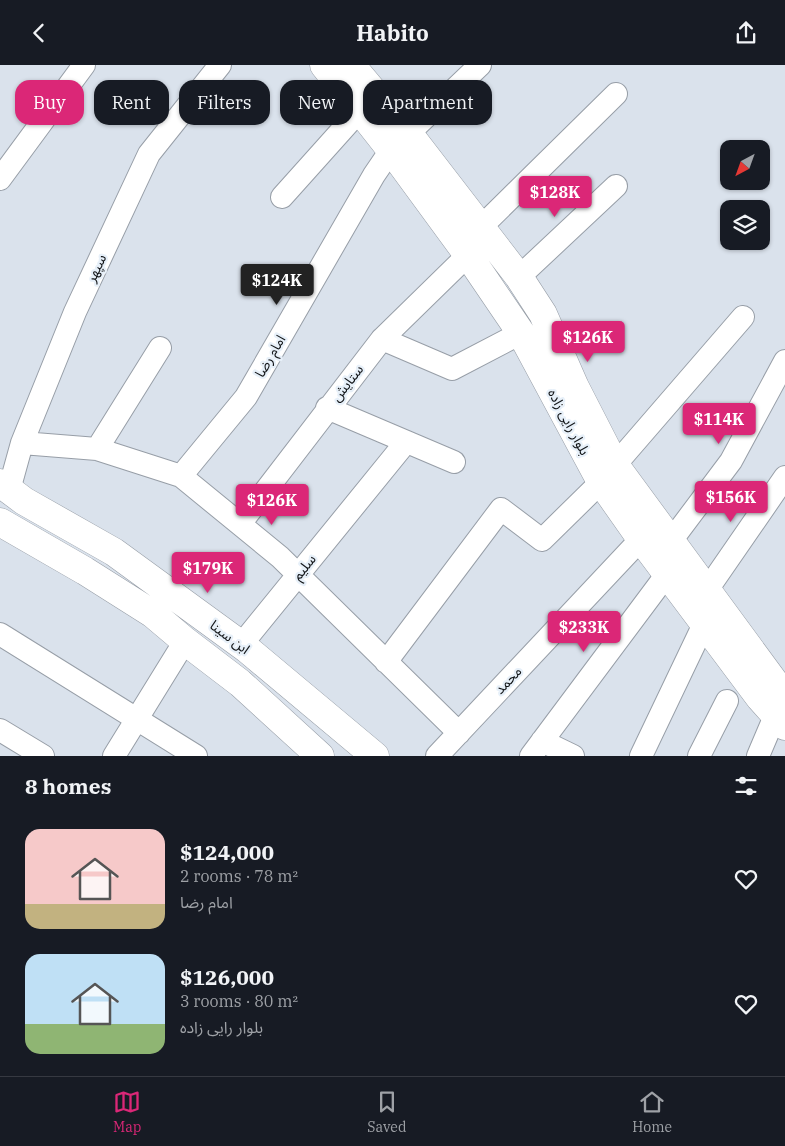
<!DOCTYPE html>
<html lang="en">
<head>
<meta charset="utf-8">
<style>
  :root { --surface:#171b24; --page:#242831; --text:#f1f3f6; --muted:#9ea1a6; --line:#363941; --accent:#db2777 }
  body { margin:0; font-family:"IBM Plex Serif","Noto Sans Arabic",serif; background:var(--page); color:var(--text); height:100vh; display:flex; flex-direction:column; font-size:19px; white-space:nowrap }
  * { box-sizing:border-box; margin:0 }
  p { font-size:16px; color:var(--muted) }
  .icon { flex:none; width:28px; height:28px; fill:none; stroke:currentColor; stroke-width:2; stroke-linecap:round; stroke-linejoin:round }
  .map { position:relative; height:691px; overflow:hidden }
  .panel { display:flex; flex-direction:column; background:var(--surface); flex:1 }
  .panel>* { flex:none }
  .hud { position:absolute; left:15px; top:15px; width:500px; height:45px; display:flex; gap:10px }
  .needle { width:32px; rotate:221deg }
  .controls { position:absolute; left:720px; top:75px; display:grid; gap:10px }
  .controls a { display:grid; place-items:center; width:50px; height:50px; border-radius:10px; background:var(--surface); box-shadow:0 1px 4px #0004; font-size:25px }
  .price { position:absolute; translate:-50% -42px; padding:0 11px; border-radius:5px; background:var(--accent); color:#fff; font-size:16px; line-height:32px; filter:drop-shadow(0 1px 2px #0008) }
  .price::after { content:''; position:absolute; left:50%; top:30px; width:15px; height:11px; margin-left:-8px; background:inherit; clip-path:polygon(0 0,100% 0,50% 100%) }
  .price.selected { background:#222; color:#fff }
  ul { padding:0; list-style:none }
  li { display:flex; align-items:center; gap:15px; height:125px; padding:0 25px }
  li span { display:grid; place-items:center; flex:none; width:140px; height:100px; border-radius:15px; color:#555 }
  li>.icon { margin-inline-start:auto }
  span .icon { width:60px; height:60px; fill:#fffc; stroke-width:1 }
  li b { font-size:21px }
  h2 { display:flex; justify-content:space-between; align-items:center; height:60px; padding:0 25px; font-size:21px }
  .pill { padding:0 18px; border-radius:15px; background:var(--surface); box-shadow:0 1px 4px #0004; font-size:18px; line-height:45px }
  .pill.selected { background:var(--accent); color:#fff }
  header { display:flex; justify-content:space-between; align-items:center; height:65px; padding:0 25px; background:var(--surface); font-size:22px; font-weight:700 }
  .tab-bar { display:flex; justify-content:space-around; align-items:center; height:70px; border-top:1px solid var(--line); background:var(--surface); font-size:14px; color:var(--muted) }
  .tab-bar a { display:grid; justify-items:center; gap:2px }
  .tab-bar .selected { color:var(--accent) }
  .map>svg:first-child { display:block }
</style>
</head>
<body>
<header><svg class="icon" aria-label="back" viewBox="0 0 24 24"><path d="M15 5l-7 7 7 7"/></svg>Habito<svg class="icon" aria-label="share" viewBox="0 0 24 24"><path d="M12 15V3M7 8l5-5 5 5M5 13v7h14v-7"/></svg></header>
<div class="map">
<svg width="785" height="691" viewBox="0 0 785 691">
  <rect width="100%" height="100%" fill="#dae2ec"/>
  <g fill="none" stroke-linecap="round" stroke-linejoin="round">
    <defs>
      <path id="minor" d="M0,114L84,0
        M282,132L360,45
        M480,163L616,29
        M519,212L616,121
        M382,274L452,304L521,268
        M327,343L454,397
        M22,378L97,384L181,411L280,492L459,668
        M97,384L160,283
        M615,400L743,252
        M181,411L246,332L374,110L391,85L480,0
        M9,425L22,378L75,247L149,89L220,0
        M240,459L382,274L468,190
        M671,476L731,396L785,296
        M707,525L785,412
        M0,569L196,691
        M241,580L406,377
        M386,597L501,444L542,475L601,417
        M0,665L43,691
        M542,676L573,691
        M114,691L185,576
        M437,691L641,474
        M531,691L667,509
        M641,691L704,559
        M699,691L727,636
        M758,691L775,651"/>
      <path id="major" d="M324,0L391,85L468,190L521,268L601,417L641,474L760,633L785,661
        M351,0L409,69L519,212L543,249L575,322L615,400L775,618L785,629
        M0,418L24,436L114,487L247,584L375,691
        M0,457L85,506L153,549L185,576L240,618L320,691"/>
    </defs>
    <use href="#minor" stroke="#979ea7" stroke-width="24"/>
    <use href="#major" stroke="#979ea7" stroke-width="29"/>
    <use href="#minor" stroke="#fff" stroke-width="22"/>
    <use href="#major" stroke="#fff" stroke-width="28"/>
  </g>
  <g text-anchor="middle" dominant-baseline="central" stroke-width="4.5" stroke-linejoin="round" paint-order="stroke">
    <g font-size="14" fill="#101316" stroke="#e7f0f9">
      <text transform="translate(96 203) rotate(-65)">سپهر</text>
      <text transform="translate(270 291) rotate(-60)">امام رضا</text>
      <text transform="translate(347 318) rotate(-52)">ستایش</text>
      <text transform="translate(569 357) rotate(62)">بلوار رایی زاده</text>
      <text transform="translate(304 502) rotate(-51)">سلیم</text>
      <text transform="translate(230 572) rotate(37)">ابن سینا</text>
      <text transform="translate(508 615) rotate(-47)">محمد</text>
    </g>
  </g>
</svg>
<div class="controls">
<a><svg class="needle" viewBox="-14 -14 28 28"><path d="M0-13l5 13h-10z" fill="#e53935"/><path d="M0 13l5-13h-10z" fill="#9ea1a6"/></svg></a>
<a><svg class="icon" aria-label="layers" viewBox="0 0 24 24"><path d="M12 4l9 5-9 5-9-5zM3 14l9 5 9-5"/></svg></a>
</div>
<b class="price" style="left:555px;top:153px">$128K</b>
<b class="price selected" style="left:277px;top:241px">$124K</b>
<b class="price" style="left:588px;top:298px">$126K</b>
<b class="price" style="left:719px;top:380px">$114K</b>
<b class="price" style="left:731px;top:458px">$156K</b>
<b class="price" style="left:272px;top:461px">$126K</b>
<b class="price" style="left:208px;top:529px">$179K</b>
<b class="price" style="left:584px;top:588px">$233K</b>
<div class="hud">
<a class="pill selected">Buy</a>
<a class="pill">Rent</a>
<a class="pill">Filters</a>
<a class="pill">New</a>
<a class="pill">Apartment</a>
</div>
</div>
<section class="panel">
<h2>8 homes<svg class="icon" aria-label="filters" viewBox="0 0 24 24"><path d="M4 7h16M4 17h16"/><circle cx="9" cy="7" r="2"/><circle cx="15" cy="17" r="2"/></svg></h2>
<ul>
<li><span style="background:linear-gradient(#f6c9c9 75%,#c2b280 0)"><svg class="icon" aria-label="home" viewBox="0 0 24 24"><path d="M3 11l9-7 9 7M6 9v11h12V9"/></svg></span><div><b>$124,000</b><p>2 rooms · 78 m²</p><p>امام رضا</p></div><svg class="icon" aria-label="heart" viewBox="0 0 24 24"><path d="M12 20l-8-8c-3-5 5-10 8-4 3-6 11-1 8 4z"/></svg></li>
<li><span style="background:linear-gradient(#bfe0f5 70%,#8fb573 0)"><svg class="icon" aria-label="home" viewBox="0 0 24 24"><path d="M3 11l9-7 9 7M6 9v11h12V9"/></svg></span><div><b>$126,000</b><p>3 rooms · 80 m²</p><p>بلوار رایی زاده</p></div><svg class="icon" aria-label="heart" viewBox="0 0 24 24"><path d="M12 20l-8-8c-3-5 5-10 8-4 3-6 11-1 8 4z"/></svg></li>
</ul>
</section>
<nav class="tab-bar">
<a class="selected"><svg class="icon" aria-label="map" viewBox="0 0 24 24"><path d="M3 6l6-2 6 2 6-2v14l-6 2-6-2-6 2zM9 4v14M15 6v14"/></svg>Map</a>
<a><svg class="icon" aria-label="saved" viewBox="0 0 24 24"><path d="M7 4h10v16l-5-4-5 4z"/></svg>Saved</a>
<a><svg class="icon" aria-label="home" viewBox="0 0 24 24"><path d="M3 11l9-7 9 7M6 9v11h12V9"/></svg>Home</a>
</nav>
</body>
</html>
